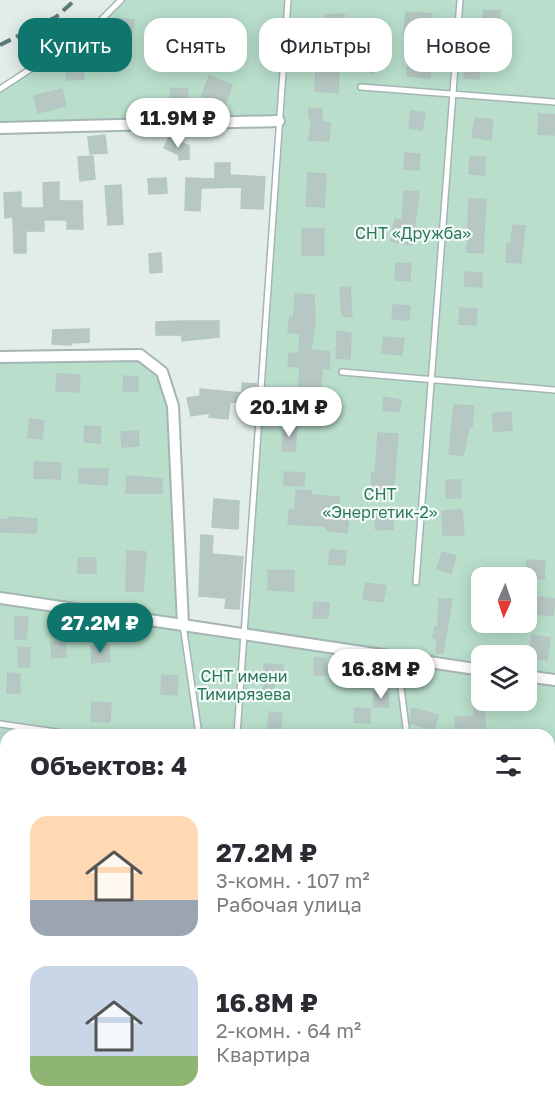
<!DOCTYPE html>
<html lang="ru">
<head>
<meta charset="utf-8">
<style>
  :root { --surface:#fff; --page:#f2f2f3; --text:#2b2b33; --muted:#7c7c81; --accent:#0f766e }
  body { margin:0; font-family:"Golos Text",sans-serif; background:var(--page); color:var(--text); height:100vh; display:flex; flex-direction:column; font-size:22px; white-space:nowrap }
  * { box-sizing:border-box; margin:0 }
  p { font-size:20px; color:var(--muted) }
  .icon { flex:none; width:33px; height:33px; fill:none; stroke:currentColor; stroke-width:2; stroke-linecap:round; stroke-linejoin:round }
  .map { position:relative; flex:1; overflow:hidden }
  .panel { position:absolute; left:0px; top:729px; width:555px; height:384px; display:flex; flex-direction:column; background:var(--surface); border-radius:18px 18px 0 0; box-shadow:0 3px 15px #0003 }
  .panel>* { flex:none }
  .hud { position:absolute; left:18px; top:18px; width:519px; height:54px; display:flex; gap:12px }
  .needle { width:39px; rotate:183deg }
  .tools { position:absolute; left:471px; top:567px; display:grid; gap:12px }
  .tools a { display:grid; place-items:center; width:66px; height:66px; border-radius:12px; background:var(--surface); box-shadow:0 3px 15px #0003; font-size:30px }
  .price { position:absolute; translate:-50% -51px; padding:0 14px; border-radius:21px; background:#fff; color:#222; font-size:20px; line-height:39px; filter:drop-shadow(0 2px 3px #0008) }
  .price::after { content:''; position:absolute; left:50%; top:36px; width:18px; height:14px; margin-left:-9px; background:inherit; clip-path:polygon(0 0,100% 0,50% 100%) }
  .price.on { background:var(--accent); color:#fff }
  ul { padding:0; list-style:none }
  li { display:flex; align-items:center; gap:18px; height:150px; padding:0 30px }
  li span { display:grid; place-items:center; flex:none; width:168px; height:120px; border-radius:18px; color:#555 }
  li>.icon { margin-inline-start:auto }
  span .icon { width:72px; height:72px; fill:#fffc; stroke-width:1 }
  li b { font-size:26px }
  h2 { display:flex; justify-content:space-between; align-items:center; height:72px; padding:0 30px; font-size:26px }
  .pill { padding:0 21px; border-radius:18px; background:var(--surface); box-shadow:0 3px 15px #0003; font-size:21px; line-height:54px }
  .pill.on { background:var(--accent); color:#fff }
  .map>svg:first-child { display:block }
</style>
</head>
<body>
<div class="map">
<svg width="555" height="1113" viewBox="0 0 555 1113">
  <rect width="100%" height="100%" fill="#e2edea"/>
  <path fill="#b9dfcc" fill-rule="evenodd" d="M121,0H555V1113H213V1107H549V735H6V881H0V357L140,355L162,372L173,406L183,625L244,635L279,121L0,128V89L92,29ZM482,578H526V622H482ZM482,656H526V700H482Z"/>
  <path fill="#86b8d5" d="M0,1015L6,1017V1107H176L178,1113H0Z"/>
  <g fill="none" stroke-linecap="round" stroke-linejoin="round">
    <path stroke="#86b8d5" stroke-width="14" d="M0,925L6,926
      M298,1113V1107"/>
  </g>
  <path fill="#b7c8c4" stroke="#b4c7c3" stroke-width="1.5" d="M484,10L500,11L498,28L482,26Z
    M406,12L432,14L430,78L407,76L409,35H404Z
    M344,14L345,32L327,33L326,15Z
    M118,18L134,20L132,34L115,31Z
    M466,52H480L479,79L464,78Z
    M363,55L378,59L374,73L359,69Z
    M82,56L84,79L67,80L65,57Z
    M316,69L339,70L338,93L315,91Z
    M209,76L232,85L225,104L202,96Z
    M171,88L188,89L187,105L170,104Z
    M62,89L66,106L38,113L34,96Z
    M309,108L322,109V122L330,123L329,141L309,140L312,118H309Z
    M411,111L425,113L422,130L409,128Z
    M539,114L555,115L554,135L538,134Z
    M475,118L493,120L491,140L472,137Z
    M105,135L107,153L90,154L88,137Z
    M169,137L189,146V159L179,160V155L164,148Z
    M405,153L420,154L419,170L404,169Z
    M93,156L95,179L80,181L78,157Z
    M470,157H485V175L469,174Z
    M215,163H230V175L265,177L263,209L241,208L242,187L201,188L200,211L185,210L186,178L215,179Z
    M308,173L326,174L324,207L306,206Z
    M166,178L167,193L149,194L148,179Z
    M59,182V201H82L83,229H67V220H44V231H26V253H14L13,217L5,218L4,193L21,192V208H44L43,183Z
    M121,185L123,224L108,225L105,186Z
    M404,191L419,192L412,245L391,241L395,219L402,220Z
    M469,199H486L483,253L467,252Z
    M513,225L525,226L521,263L506,262L507,244H511Z
    M302,229H324V255H302Z
    M161,253L162,272L150,273L149,254Z
    M396,263L411,264L410,281L395,280Z
    M465,272L482,273V287L465,286Z
    M350,287L352,317L342,316L340,288Z
    M295,294L314,295L315,321L311,350L330,352L329,369L322,368L320,399L298,397L300,367L288,366L289,353L299,354L300,334L288,332L290,317L294,318Z
    M393,305L410,306L409,320L392,319Z
    M460,308L477,309L476,325L459,324Z
    M182,321H219V337L182,341V335H156V322Z
    M89,329V342L71,343V345L52,344L53,330Z
    M337,331L351,333L350,359L336,358Z
    M384,337L404,339L402,355L382,353Z
    M57,374L80,375L79,392L56,391Z
    M124,376L138,377V391H123Z
    M242,383L256,384L255,404L230,402L228,419L209,417L210,413L191,416L187,398L200,396V389L242,393Z
    M384,397L401,400L399,412L383,410Z
    M454,405L474,406L472,427H469L463,456L449,454Z
    M511,412L512,430L494,432L492,414Z
    M30,419L44,421L42,439L28,437Z
    M284,424L297,425L295,451H282Z
    M85,426L101,427L100,443L84,442Z
    M138,431L139,446L122,447L121,432Z
    M378,433L398,434L393,495L371,494L372,473H375Z
    M34,462L61,463L60,479L34,478Z
    M79,469H108L107,485L79,483Z
    M284,472L305,473L304,486L284,485Z
    M127,476L162,479V493H126Z
    M446,480H461V498H446Z
    M296,490L311,491V495L339,497L338,517L349,519L347,533L326,530V526L288,524L289,510H295Z
    M214,499L239,501L238,529L212,527Z
    M462,510L464,535H443L442,511Z
    M393,514V529L376,530L375,515Z
    M9,517L37,519L36,533L0,532V519L9,520Z
    M201,535L213,536L212,554L243,557L239,609L225,608L226,598L199,596Z
    M330,550L346,551L345,565L329,564Z
    M127,551L146,552L143,591H126Z
    M442,552L456,556L451,573L437,569Z
    M78,558H96V573H78Z
    M527,560L545,561L544,579L526,578Z
    M268,570L294,571V591L268,590Z
    M366,583L386,586L383,602L363,599Z
    M537,597L555,599L553,616L535,614Z
    M439,599H452L443,653H436L437,639L433,638L435,626L438,627Z
    M314,602L329,603L328,618H313Z
    M15,617H28L26,639H15Z
    M532,635L550,638L547,660L529,658Z
    M51,642H65L66,657L52,658Z
    M109,645L110,661L92,663L91,646Z
    M18,647L30,648V667H18Z
    M314,658H325V675H314Z
    M264,664L283,665L282,679H276L273,692L263,690L266,678H264Z
    M357,671L370,672L369,689L356,688Z
    M8,673L20,674V693H7Z
    M162,675L178,676L177,695L161,694Z
    M374,692L389,693L388,707H373Z
    M474,700H483L486,734L456,735L455,717L474,716Z
    M92,702L111,703L110,722L91,721Z
    M355,708L370,709V723L354,722Z
    M412,708L438,715L434,730L410,723Z
    M269,712L282,713L280,735H267Z"/>
  <g fill="none" stroke-linecap="round" stroke-linejoin="round">
    <defs>
      <path id="lane" d="M361,87L555,102
        M0,89L92,29L121,0
        M342,372L555,390
        M416,582L460,0
        M183,625L199,735
        M397,657L407,735
        M0,724L77,735
        M237,735L288,0
        M549,820L555,821
        M0,881H6
        M549,967L555,968
        M549,1098L555,1099
        M450,1107L451,1113"/>
      <path id="street" d="M0,128L279,121
        M0,357L140,355L162,372L173,406L183,625L482,670
        M0,598L183,625
        M526,676L555,680
        M0,991L6,993
        M214,1113V1107"/>
    </defs>
    <use href="#lane" stroke="#a4b5b3" stroke-width="8"/>
    <use href="#street" stroke="#a4b5b3" stroke-width="14"/>
    <use href="#lane" stroke="#fff" stroke-width="5"/>
    <use href="#street" stroke="#fff" stroke-width="10"/>
    <path stroke="#5b7b79" stroke-width="4" stroke-dasharray="12 6" stroke-linecap="butt" d="M0,45L56,17L75,0"/>
  </g>
  <g text-anchor="middle" dominant-baseline="central" stroke-width="4.5" stroke-linejoin="round" paint-order="stroke">
    <g font-size="16" fill="#287958" stroke="#f3f9f7">
      <text x="413" y="233">СНТ «Дружба»</text>
      <text x="380" y="494">СНТ<tspan x="380" dy="18">«Энергетик-2»</tspan></text>
      <text x="244" y="676">СНТ имени<tspan x="244" dy="18">Тимирязева</tspan></text>
    </g>
  </g>
</svg>
<div class="tools">
<a><svg class="needle" viewBox="-14 -14 28 28"><path d="M0-13l5 13h-10z" fill="#e53935"/><path d="M0 13l5-13h-10z" fill="#7c7c81"/></svg></a>
<a><svg class="icon" aria-label="layers" viewBox="0 0 24 24"><path d="M12 4l9 5-9 5-9-5zM3 14l9 5 9-5"/></svg></a>
</div>
<b class="price" style="left:178px;top:149px">11.9M ₽</b>
<b class="price" style="left:289px;top:438px">20.1M ₽</b>
<b class="price on" style="left:100px;top:654px">27.2M ₽</b>
<b class="price" style="left:381px;top:700px">16.8M ₽</b>
<div class="hud">
<a class="pill on">Купить</a>
<a class="pill">Снять</a>
<a class="pill">Фильтры</a>
<a class="pill">Новое</a>
</div>
<section class="panel">
<h2>Объектов: 4<svg class="icon" aria-label="filters" viewBox="0 0 24 24"><path d="M4 7h16M4 17h16"/><circle cx="9" cy="7" r="2"/><circle cx="15" cy="17" r="2"/></svg></h2>
<ul>
<li><span style="background:linear-gradient(#ffd9b3 70%,#9aa5b1 0)"><svg class="icon" aria-label="home" viewBox="0 0 24 24"><path d="M3 11l9-7 9 7M6 9v11h12V9"/></svg></span><div><b>27.2M ₽</b><p>3-комн. · 107 m²</p><p>Рабочая улица</p></div></li>
<li><span style="background:linear-gradient(#c9d6e8 75%,#8fb573 0)"><svg class="icon" aria-label="home" viewBox="0 0 24 24"><path d="M3 11l9-7 9 7M6 9v11h12V9"/></svg></span><div><b>16.8M ₽</b><p>2-комн. · 64 m²</p><p>Квартира</p></div></li>
</ul>
</section>
</div>
</body>
</html>
